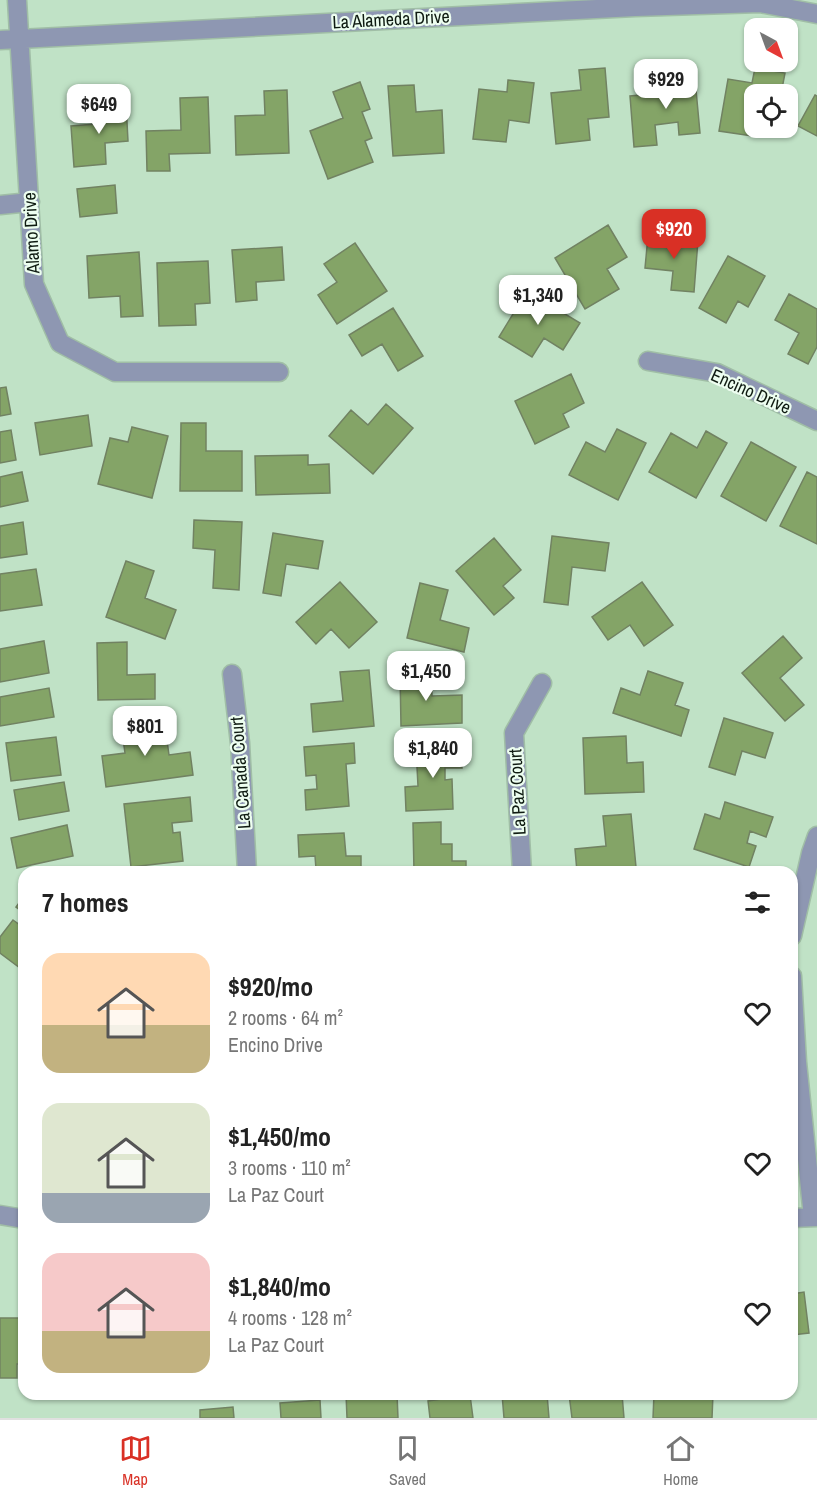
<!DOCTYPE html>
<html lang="en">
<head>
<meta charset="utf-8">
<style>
  :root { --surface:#fff; --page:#f6f6f6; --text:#222; --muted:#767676; --line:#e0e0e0; --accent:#d93025 }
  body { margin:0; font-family:"Archivo Narrow",sans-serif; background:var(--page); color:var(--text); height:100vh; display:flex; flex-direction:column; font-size:22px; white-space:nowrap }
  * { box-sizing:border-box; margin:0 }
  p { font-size:20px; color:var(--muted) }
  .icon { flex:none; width:33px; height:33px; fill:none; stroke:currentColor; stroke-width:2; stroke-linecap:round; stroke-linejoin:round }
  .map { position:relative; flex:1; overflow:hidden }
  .panel { position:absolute; left:18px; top:866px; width:780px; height:534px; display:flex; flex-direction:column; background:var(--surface); border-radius:18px; box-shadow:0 2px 4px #0004 }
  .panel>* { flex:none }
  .needle { width:39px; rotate:139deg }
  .controls { position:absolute; left:744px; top:18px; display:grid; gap:12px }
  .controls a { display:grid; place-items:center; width:54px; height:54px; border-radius:12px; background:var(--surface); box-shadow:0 2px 4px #0004; font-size:30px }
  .price { position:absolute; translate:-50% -51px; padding:0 14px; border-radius:12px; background:#fff; color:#222; font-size:20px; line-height:39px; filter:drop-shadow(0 2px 3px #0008) }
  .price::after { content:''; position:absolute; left:50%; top:36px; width:18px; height:14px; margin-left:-9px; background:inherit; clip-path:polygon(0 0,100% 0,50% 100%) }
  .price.active { background:var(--accent); color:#fff }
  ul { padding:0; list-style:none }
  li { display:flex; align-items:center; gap:18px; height:150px; padding:0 24px }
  li span { display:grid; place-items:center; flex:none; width:168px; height:120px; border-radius:18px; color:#555 }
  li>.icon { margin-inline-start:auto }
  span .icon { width:72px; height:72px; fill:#fffc; stroke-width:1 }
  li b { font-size:26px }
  h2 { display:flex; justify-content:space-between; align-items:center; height:72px; padding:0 24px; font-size:26px }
  .tab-bar { display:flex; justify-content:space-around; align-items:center; height:84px; border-top:2px solid var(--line); background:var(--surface); font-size:16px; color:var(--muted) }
  .tab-bar a { display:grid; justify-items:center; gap:3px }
  .tab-bar .active { color:var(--accent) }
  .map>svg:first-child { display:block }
</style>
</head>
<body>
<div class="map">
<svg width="817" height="1418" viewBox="0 0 817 1418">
  <rect width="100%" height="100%" fill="#c0e2c6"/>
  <path fill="#84a467" stroke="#718262" stroke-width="1.5" d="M605,68L609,117L588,119L590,140L556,144L551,93L581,90L579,70Z
    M694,68L700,133L679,135L678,122L655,125L657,145L634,147L630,96L674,92L672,70Z
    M755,68L785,73L781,94H754V123L752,136L719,131L728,79L752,83Z
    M508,80L534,83L529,123L509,120L506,142L473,139L479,89L507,92Z
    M360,82L370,109L362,112L372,138L365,141L373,162L328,179L310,131L343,118L333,92Z
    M414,85L416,112L442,110L444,153L393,156L388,86Z
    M287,90L289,153L236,155L235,116L265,115L264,91Z
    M815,95L817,96V136L798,126Z
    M208,97L210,153L169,154L170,171H147L146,131L181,130L180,98Z
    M126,103L128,141L105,143L106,164L74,167L71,126L96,124L94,106Z
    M115,185L117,213L80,217L77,189Z
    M608,225L627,257L607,269L619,289L585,309L555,258Z
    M648,236L698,240L694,292L671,290L673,271L645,268Z
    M355,243L387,291L337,324L318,295L337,282L324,264Z
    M282,247L284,280L256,282L257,300L236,302L232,250Z
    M139,252L143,316L121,317L120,296L89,298L87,256Z
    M728,256L765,276L748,307L738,301L726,323L699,308Z
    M208,261L210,303L195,304L196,325L159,326L157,263Z
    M527,291L580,323L563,350L544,338L532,357L499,337Z
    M789,294L817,309V347L808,364L788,354L799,333L775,320Z
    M393,308L423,356L398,371L382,344L362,356L349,335Z
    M571,374L584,403L563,414L569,427L535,444L515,401Z
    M6,387L11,414L0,416V388Z
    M386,404L413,428L373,474L329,436L351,410L368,425Z
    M88,415L92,446L40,455L35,423Z
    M181,423H206V451H242V491H180Z
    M132,427L168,436L152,498L98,484L110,438L128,442Z
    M617,429L646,443L618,500L569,475L586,442L605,452Z
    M11,430L16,460L0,463V432Z
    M706,431L727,443L696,498L649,472L671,433L697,448Z
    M751,442L796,467L766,521L721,496Z
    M308,455V465L329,464L330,493L256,495L255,456Z
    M22,472L28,501L0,507V477Z
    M807,472L817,477V544L780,526Z
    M194,520L242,522L239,590L213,588L215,550L193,548Z
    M23,522L27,554L0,558V526Z
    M273,533L323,541L318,569L286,564L281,596L263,593Z
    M552,536L609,543L605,571L572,567L568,605L544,602Z
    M494,538L521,570L503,586L514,598L494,615L456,571Z
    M126,561L154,571L145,598L176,610L165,639L106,617Z
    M36,569L42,605L0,611V574Z
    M340,582L377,622L349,648L331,629L316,644L296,622Z
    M642,582L673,625L644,646L630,625L608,640L592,617Z
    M420,583L448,590L440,620L469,628L464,652L407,638Z
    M783,636L802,658L780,678L804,705L785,721L742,673Z
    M44,641L49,673L0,682V649Z
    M127,642V675L155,674V699L98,700L97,643Z
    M369,670L374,726L313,732L311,704L343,701L340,672Z
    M431,671L432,696L462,695V723L401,726L400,672Z
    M648,671L683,683L675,705L689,710L681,736L613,713L621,688L640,695Z
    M49,688L54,717L0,726V697Z
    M724,718L773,733L765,758L742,751L735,775L709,767Z
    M164,719L169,755L190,752L193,775L106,787L102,756L125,753L121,725Z
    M626,736L627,763L643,762L644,792L585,794L583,738Z
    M56,737L61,775L11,781L6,743Z
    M354,743L355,763L346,764L349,806L306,810L305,790L317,789L316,775L306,776L304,747Z
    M461,746L462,768H445V780L452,779L453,809L406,811L405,787L418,786L416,748Z
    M64,782L69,811L19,820L14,790Z
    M190,797L192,821L172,823L173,833L180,832L183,861L131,867L124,804Z
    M725,802L773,817L766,837L750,831L747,843L756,846L749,867L694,849L705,814L720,819Z
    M631,814L636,867L577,872L575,849L606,846L603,816Z
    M441,822V844H452V861H466V872H414L413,823Z
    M67,825L73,856L17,868L11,838Z
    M344,833L346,856H361V872H305V870L316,869L315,856L299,857L298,835Z
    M24,896V913L16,907Z
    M13,920L24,928V971L0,953V937Z
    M804,1292L809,1333L792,1335V1294Z
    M0,1318H24V1364H17V1378H0Z
    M346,1394H397L398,1418H347Z
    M502,1394H547L549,1418H504Z
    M569,1394H622L624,1418H572Z
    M654,1394H713L712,1418H653Z
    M470,1395L473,1418H430L428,1401Z
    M320,1400L321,1418H281L280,1403Z
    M233,1407L234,1418H200V1410Z"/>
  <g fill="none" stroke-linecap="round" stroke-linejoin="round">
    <defs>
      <path id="minor" d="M17,0L34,284L60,343L115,372H279
        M0,40L635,7L760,3L817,14
        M0,205L30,202
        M648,361L717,373L817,421
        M232,674L240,743L247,872
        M522,872L514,733L542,683
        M792,936L811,853L817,836
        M792,976L797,1062L813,1217
        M0,1215L24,1219
        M792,1218L817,1217"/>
    </defs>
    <use href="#minor" stroke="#a0bea6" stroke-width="21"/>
    <use href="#minor" stroke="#8e97b2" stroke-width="18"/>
  </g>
  <g text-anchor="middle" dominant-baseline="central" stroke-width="4.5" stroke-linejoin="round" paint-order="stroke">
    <g font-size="18" fill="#0f1b12" stroke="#edfef0">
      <text transform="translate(391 19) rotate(-3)">La Alameda Drive</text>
      <text transform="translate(31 233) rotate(-93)">Alamo Drive</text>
      <text transform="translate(751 391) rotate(24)">Encino Drive</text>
      <text transform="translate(240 773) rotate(-94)">La Canada Court</text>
      <text transform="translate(517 792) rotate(-93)">La Paz Court</text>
    </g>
  </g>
</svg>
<div class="controls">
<a><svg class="needle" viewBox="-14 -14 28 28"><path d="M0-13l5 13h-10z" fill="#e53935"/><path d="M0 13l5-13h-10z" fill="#767676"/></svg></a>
<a><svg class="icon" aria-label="locate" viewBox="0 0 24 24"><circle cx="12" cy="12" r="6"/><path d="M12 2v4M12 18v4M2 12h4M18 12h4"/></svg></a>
</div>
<b class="price" style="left:666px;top:110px">$929</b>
<b class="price" style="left:99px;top:135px">$649</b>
<b class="price active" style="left:674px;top:260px">$920</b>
<b class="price" style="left:538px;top:326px">$1,340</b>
<b class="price" style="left:426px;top:702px">$1,450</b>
<b class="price" style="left:145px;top:757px">$801</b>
<b class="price" style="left:433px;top:779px">$1,840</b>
<section class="panel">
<h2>7 homes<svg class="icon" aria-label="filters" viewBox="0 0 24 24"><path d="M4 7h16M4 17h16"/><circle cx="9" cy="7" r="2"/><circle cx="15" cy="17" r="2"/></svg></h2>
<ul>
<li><span style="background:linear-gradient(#ffd9b3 60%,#c2b280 0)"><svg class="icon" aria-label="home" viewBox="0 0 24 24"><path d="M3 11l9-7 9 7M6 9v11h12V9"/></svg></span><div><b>$920/mo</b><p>2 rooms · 64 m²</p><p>Encino Drive</p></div><svg class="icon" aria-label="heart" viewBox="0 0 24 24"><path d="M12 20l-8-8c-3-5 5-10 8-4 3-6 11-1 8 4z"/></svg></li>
<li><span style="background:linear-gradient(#dfe7d0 75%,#9aa5b1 0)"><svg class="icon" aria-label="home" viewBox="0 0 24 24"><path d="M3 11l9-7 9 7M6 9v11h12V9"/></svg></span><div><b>$1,450/mo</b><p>3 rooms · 110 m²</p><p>La Paz Court</p></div><svg class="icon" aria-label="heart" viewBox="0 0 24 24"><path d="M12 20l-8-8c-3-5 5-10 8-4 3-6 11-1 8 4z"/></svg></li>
<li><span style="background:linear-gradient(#f6c9c9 65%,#c2b280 0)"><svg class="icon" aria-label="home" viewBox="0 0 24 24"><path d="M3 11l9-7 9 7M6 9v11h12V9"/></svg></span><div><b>$1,840/mo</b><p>4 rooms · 128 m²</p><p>La Paz Court</p></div><svg class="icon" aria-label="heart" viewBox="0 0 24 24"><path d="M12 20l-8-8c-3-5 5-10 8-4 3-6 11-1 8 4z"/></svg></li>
</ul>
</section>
</div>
<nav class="tab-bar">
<a class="active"><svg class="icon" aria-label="map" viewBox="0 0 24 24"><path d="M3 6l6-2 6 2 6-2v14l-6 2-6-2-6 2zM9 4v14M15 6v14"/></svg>Map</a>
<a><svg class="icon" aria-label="saved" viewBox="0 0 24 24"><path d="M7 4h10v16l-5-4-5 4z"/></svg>Saved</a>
<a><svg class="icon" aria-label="home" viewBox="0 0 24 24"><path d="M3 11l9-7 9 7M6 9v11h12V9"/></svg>Home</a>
</nav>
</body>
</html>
